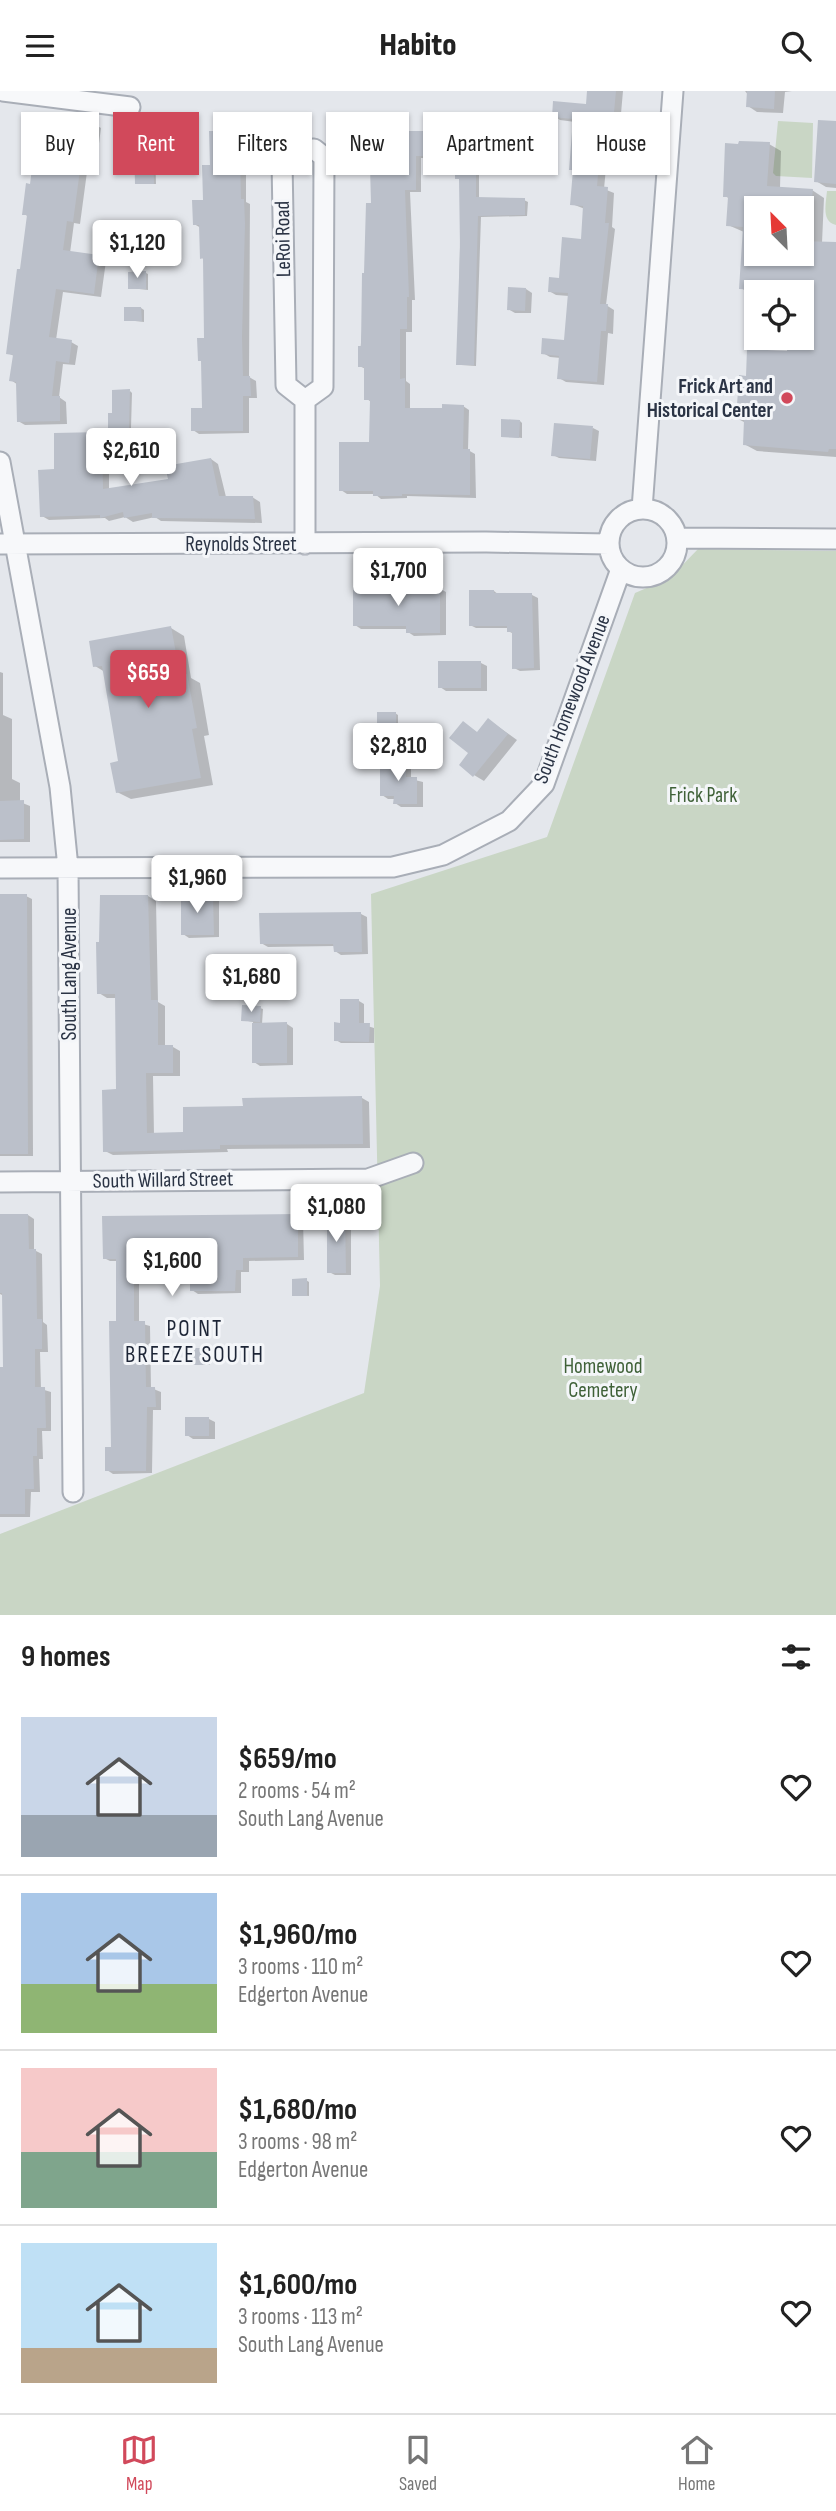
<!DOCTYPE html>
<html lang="en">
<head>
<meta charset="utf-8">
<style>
  :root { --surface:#fff; --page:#f6f6f6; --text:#222; --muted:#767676; --line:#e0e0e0; --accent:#d1495b }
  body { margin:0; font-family:"Sofia Sans Condensed",sans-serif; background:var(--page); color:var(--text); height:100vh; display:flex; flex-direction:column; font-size:26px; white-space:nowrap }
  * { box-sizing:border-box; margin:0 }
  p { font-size:23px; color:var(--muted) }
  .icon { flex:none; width:38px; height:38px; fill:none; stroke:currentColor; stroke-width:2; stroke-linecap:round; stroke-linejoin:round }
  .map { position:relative; height:1524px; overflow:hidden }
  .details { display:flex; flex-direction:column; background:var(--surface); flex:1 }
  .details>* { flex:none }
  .banner { position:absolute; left:21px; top:21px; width:794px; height:63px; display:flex; gap:14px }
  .needle { width:46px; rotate:336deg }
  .fabs { position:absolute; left:744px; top:105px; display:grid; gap:14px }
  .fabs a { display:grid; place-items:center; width:70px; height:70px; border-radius:0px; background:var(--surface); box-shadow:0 2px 5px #0004; font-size:35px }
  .price { position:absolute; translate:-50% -60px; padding:0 16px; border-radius:7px; background:#fff; color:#222; font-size:23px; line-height:46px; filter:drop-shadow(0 2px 4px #0008) }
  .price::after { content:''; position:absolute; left:50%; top:42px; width:21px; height:16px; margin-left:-10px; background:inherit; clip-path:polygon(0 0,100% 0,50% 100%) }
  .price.active { background:var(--accent); color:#fff }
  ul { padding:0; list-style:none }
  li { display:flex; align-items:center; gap:21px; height:175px; padding:0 21px }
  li+li { border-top:2px solid var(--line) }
  li span { display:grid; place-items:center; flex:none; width:196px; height:140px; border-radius:0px; color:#555 }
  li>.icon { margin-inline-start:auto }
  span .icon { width:84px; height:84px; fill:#fffc; stroke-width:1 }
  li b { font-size:30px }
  h2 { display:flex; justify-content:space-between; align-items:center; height:84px; padding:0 21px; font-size:30px }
  .tag { padding:0 24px; border-radius:0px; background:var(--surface); box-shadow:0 2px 5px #0004; font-size:24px; line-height:63px }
  .tag.active { background:var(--accent); color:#fff }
  header { display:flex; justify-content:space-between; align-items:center; height:91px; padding:0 21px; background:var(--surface); font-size:32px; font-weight:800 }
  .tab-bar { display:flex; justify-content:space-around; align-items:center; height:98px; border-top:2px solid var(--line); background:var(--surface); font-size:19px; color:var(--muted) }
  .tab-bar a { display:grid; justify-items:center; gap:4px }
  .tab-bar .active { color:var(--accent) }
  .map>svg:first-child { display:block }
</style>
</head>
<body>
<header><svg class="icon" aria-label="menu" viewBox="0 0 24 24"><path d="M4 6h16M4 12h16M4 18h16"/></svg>Habito<svg class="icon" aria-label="search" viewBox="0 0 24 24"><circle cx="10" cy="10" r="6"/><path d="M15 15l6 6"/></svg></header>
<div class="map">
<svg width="836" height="1524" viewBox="0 0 836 1524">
  <rect width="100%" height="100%" fill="#e4e7ec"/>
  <path fill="#c9d6c5" d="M778,30L813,32L812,87L776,85L773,82Z
    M827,100H836V134C821,131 826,112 827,100Z
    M698,458L836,460V1524H0V1443L364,1302L380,1195L371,803L547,746L635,502L670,487Z"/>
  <path fill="#0003" fill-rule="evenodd" d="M589,0H623L620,34H610L604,98L614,102L612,136L615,138L606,214L614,219L613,243L608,242L604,294L566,291L559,287L561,267L550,266L543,262L566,251L569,205L556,204L549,200L560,189L582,150L585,118L572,113L575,80L571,78L575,31L560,29L554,25L588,15Z
    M745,0H792L785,1L783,22L757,21L748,15L749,5Z
    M40,26L94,33L101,37L95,83L87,81L80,133L74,132L70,162L99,166L106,170L101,206L63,201L56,249L71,251L78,255L75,274L63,273L59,306L66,311L67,333L25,334L18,330V294L11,289L14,265L8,262L29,126L24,123L31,95Z
    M836,32V97L826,96L816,90Z
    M245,41L252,45V68H246V111L250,113L249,286L256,290L257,307H249V342L199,343L193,339L204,318L206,248L205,168L201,167V137L194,133L204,110L212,76Z
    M425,41L431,45V67H421V101H410L415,209H412V241H406V290L410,293V318H443L463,315L469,319L468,359L475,363L476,407L407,405V407L381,408L375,403H347L341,399L371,352V311L366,307V278L359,275L373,113Z
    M153,53L155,55L156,93H139L136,92Z
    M769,53L781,60L780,97L812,99L824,107L822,152L836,153V366L757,360L744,353L746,332L738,328L747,286L789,262L790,247H802V201H756V204H753L741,197L744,141L728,134L730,108L725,105ZM756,117H802V163H756Z
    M476,55L479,57V108L524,109L528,111L527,125L481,126L476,275L461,274L458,273L461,89L457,87Z
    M534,63L541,66L540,83H520L514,79Z
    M146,182L148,183V199L130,197Z
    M526,198L532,202L531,222H515L508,218Z
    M141,217L144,219V231L126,229Z
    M130,300L132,302L131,337L113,338L110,336L114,324Z
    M520,330L522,332V347L502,345Z
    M593,337L599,340L596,370L559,367L553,364Z
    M102,343L109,347V399L170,389L211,368L218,373L226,406H252L260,411L262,432L161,430L155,426L133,431L125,426L109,430L105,427L49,429L42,425L56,380Z
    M439,497L446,501V544L414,545L408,541V538H361L355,534Z
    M494,500L499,504H532L538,507L540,579L520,580L514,577V543L508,540V537H476L470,534Z
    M171,537L184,545L191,587L200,592L209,644L204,645L213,694L131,708L117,701L120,672L105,581L95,575Z
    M481,572L487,575V600H446L440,596Z
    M0,581L3,582V624L12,628V688L20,692V711L30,715V751H0Z
    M395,622L398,624V638L379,637Z
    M489,629L517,649L484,690L474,684L463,632L478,642Z
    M405,672L411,676V688L423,691V716H401L395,712V708H388L382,704Z
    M0,805H26L32,808L33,1065H0Z
    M148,805L156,810L158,911L165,915V956H173L180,960V985H153L154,1044L185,1043L244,1017L362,1007L369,1011L370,1057L227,1058L228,1061L113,1064L105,1060L118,1000L117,907H107L99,902Z
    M212,805L219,809V846L189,847L183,843Z
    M361,823L367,826L368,863L341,864L335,860V855L268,856L261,852Z
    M359,910L364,913V934L374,937V952H341L336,949L342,933Z
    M260,917L263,918L262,933H287L293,937V974L260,975L254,971L253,931L243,929Z
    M28,1124L34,1128V1159L42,1163L43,1231L47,1234L48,1261H40L41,1298L51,1301V1340H42L43,1368H39L40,1401H31L30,1426H0V1278H5L4,1205L0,1203V1164Z
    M297,1125L303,1128L304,1169L249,1170V1181H241V1202L198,1203L192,1199L191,1169L139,1170V1232L150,1235L151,1297L161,1301V1319H153L152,1382L113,1383L107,1379L113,1358L118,1232V1170H110L104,1167Z
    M345,1125L351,1128V1184H335L329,1181Z
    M306,1189L309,1191V1205L294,1204Z
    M208,1258L210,1260V1274L192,1273Z
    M209,1328L215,1331V1348H193L187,1344Z"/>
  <path fill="#bbc0ca" d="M587,0H616L613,32L603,31L597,95L608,96L605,132H609L600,213H608L606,240H601L597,291L557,288L559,265L541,263L542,247L564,249L568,202L548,201L549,186L559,187L562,146L581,148L583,115L570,114L573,79H569L573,28L552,26L553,10L586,13Z
    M747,0H775L774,18L746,16Z
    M39,24L94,31L88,80L80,79L73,131L67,130L63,159L99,164L94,203L56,198L49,246L72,249L69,272L56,270L52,305H60V330L17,331L16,291L9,290L13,264L6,263L17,178H20L27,124H22L26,92L30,93Z
    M818,29L836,30V93L814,91Z
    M209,40H246V65H240L241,108H244L245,133L242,246L243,285H250L251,305H243V340H191V317H202L201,270H198L197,247H204L203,167L200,168L199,134H193L192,109H203L202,74H210Z
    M369,40H425V65H416V99H405L409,206H407V238H400V288L405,287V317H442V313L464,314L463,358H470V404L402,403V405H373V400H339V351H369L370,309H364V276H358V255H361L362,182H364L366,112H371Z
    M739,50L770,51L767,95L813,98L811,117H756V163H802V150L836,151V358H829L828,361L743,354L744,329H736L739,284L746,285L747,258L787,260L788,247H802V201H760V199L739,198L743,136L726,135L728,106H723L725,52L738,53Z
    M134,52H153L154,93H135Z
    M460,53H476V106L525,107V124L478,125L474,274H456L460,157L459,88H455V71H459Z
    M513,61H535L534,80H512Z
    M146,180V198H128V181Z
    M508,196L526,197L525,220L507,219Z
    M124,216H141L142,230H124Z
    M130,298L129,337H108V322H112V299Z
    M501,328L520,329L519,347L501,346Z
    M554,332L593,335L590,368L551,365Z
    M102,341L103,398L168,388L165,375L211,367L219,405H253L255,428L152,427V422L124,427L123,421L100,427V424L40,426L38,379L54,378V342Z
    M413,495H440V542H406V535H353V496Z
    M469,499H494V502H532L534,577L512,578V541H507V535H469Z
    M171,535L180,584L187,583L197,637L192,638L201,687L116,702L110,672L118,670L102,575L93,576L89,550Z
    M438,570H481V597H438Z
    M377,621H396V638H377Z
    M488,627L508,643L473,686L459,674L468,662L449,647L463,630L477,641Z
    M380,670L406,671V686H417V713H393L394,705H380Z
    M24,709V748L0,749V710Z
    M0,803H27L28,1063H0Z
    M100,804H148L151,909H158V954H173V982H146L147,1042L183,1041V1016L243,1015L242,1007L362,1005L363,1053L220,1054V1058L103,1061L102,999L116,998L115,903H97L96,851H99Z
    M181,804H213L214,844H181Z
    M361,821L362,861H334L333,853H260L259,822Z
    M340,908H359V932H370L369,951L334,950V931L340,932Z
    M242,914L261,915L260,931L241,930Z
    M287,931V972H252V932Z
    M0,1123H28L29,1158H36L37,1228H42V1258H35V1296H45L46,1337H37V1365H33L34,1398H25V1423H0V1276H3L2,1202H0Z
    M298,1123V1166L243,1167V1179H236L235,1200H190V1167L134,1168V1230H145L146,1296H155L156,1316H147L146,1380H105V1356H111L109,1230H116V1168H103L102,1125Z
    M327,1123H345L346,1182H327Z
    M307,1187V1205H292V1188Z
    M190,1257H208V1274H190Z
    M185,1326H209V1345H185Z"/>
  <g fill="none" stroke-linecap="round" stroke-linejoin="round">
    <defs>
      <path id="minor" d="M3,0L130,16
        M305,309L286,294L282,70L293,59L314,58L324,66L323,296L305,309V453
        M0,371L60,696L68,777L73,1401
        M642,418L673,0
        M609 452a34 34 0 1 1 68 0a34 34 0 1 1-68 0Z
        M677,447L836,448
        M0,453L486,451L609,453
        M0,777L393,776L443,764L509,730L544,693L621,478
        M0,1091L368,1088L413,1072"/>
    </defs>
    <use href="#minor" stroke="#a9aeb7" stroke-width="23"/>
    <use href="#minor" stroke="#f7f8fa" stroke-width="19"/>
  </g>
  <circle fill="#d1495b" stroke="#f4f6f9" stroke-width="2.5" cx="787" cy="307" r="7"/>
  <g text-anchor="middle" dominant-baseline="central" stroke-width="6" stroke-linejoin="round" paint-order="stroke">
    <g font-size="21" fill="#2b3445" stroke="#f4f6f9">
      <text transform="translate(283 148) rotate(-91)">LeRoi Road</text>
      <text x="241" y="453">Reynolds Street</text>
      <text transform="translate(572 608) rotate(-69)">South Homewood Avenue</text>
      <text transform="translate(69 883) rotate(-90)">South Lang Avenue</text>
      <text transform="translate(163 1089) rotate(-1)">South Willard Street</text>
    </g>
    <g font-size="21" font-weight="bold" fill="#2b3445" stroke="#f4f6f9" text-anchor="end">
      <text x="773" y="295">Frick Art and<tspan x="773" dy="24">Historical Center</tspan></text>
    </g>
    <g font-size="21" fill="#3f6138" stroke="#f4f6f9">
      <text x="703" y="704">Frick Park</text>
      <text x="603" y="1275">Homewood<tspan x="603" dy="24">Cemetery</tspan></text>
    </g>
    <g font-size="23" letter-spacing="2" fill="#1d2536" stroke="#f4f6f9">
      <text x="195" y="1238">POINT<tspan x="195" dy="26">BREEZE SOUTH</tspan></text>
    </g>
  </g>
</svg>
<div class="fabs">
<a><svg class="needle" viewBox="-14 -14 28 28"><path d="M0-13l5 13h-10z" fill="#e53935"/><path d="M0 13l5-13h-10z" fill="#767676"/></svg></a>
<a><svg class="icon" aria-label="locate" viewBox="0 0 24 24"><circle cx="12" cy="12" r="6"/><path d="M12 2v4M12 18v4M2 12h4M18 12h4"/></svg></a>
</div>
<b class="price" style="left:137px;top:189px">$1,120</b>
<b class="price" style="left:131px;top:397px">$2,610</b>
<b class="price" style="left:398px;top:517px">$1,700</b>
<b class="price active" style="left:148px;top:619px">$659</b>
<b class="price" style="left:398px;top:692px">$2,810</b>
<b class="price" style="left:197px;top:824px">$1,960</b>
<b class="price" style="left:251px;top:923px">$1,680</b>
<b class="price" style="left:336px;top:1153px">$1,080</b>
<b class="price" style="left:172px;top:1207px">$1,600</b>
<div class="banner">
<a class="tag">Buy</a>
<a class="tag active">Rent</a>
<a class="tag">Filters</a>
<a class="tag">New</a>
<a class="tag">Apartment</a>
<a class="tag">House</a>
</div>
</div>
<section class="details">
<h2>9 homes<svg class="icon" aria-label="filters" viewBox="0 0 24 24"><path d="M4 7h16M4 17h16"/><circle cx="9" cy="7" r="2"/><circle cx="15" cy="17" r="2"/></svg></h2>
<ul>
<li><span style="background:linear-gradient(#c9d6e8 70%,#9aa5b1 0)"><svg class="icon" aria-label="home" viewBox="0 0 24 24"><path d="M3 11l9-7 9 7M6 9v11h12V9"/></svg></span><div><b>$659/mo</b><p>2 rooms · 54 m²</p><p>South Lang Avenue</p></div><svg class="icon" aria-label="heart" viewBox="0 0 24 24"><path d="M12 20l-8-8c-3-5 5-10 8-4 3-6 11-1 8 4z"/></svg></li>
<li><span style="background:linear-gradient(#a9c7e8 65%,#8fb573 0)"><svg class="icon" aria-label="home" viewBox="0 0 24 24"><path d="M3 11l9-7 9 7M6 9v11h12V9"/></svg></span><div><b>$1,960/mo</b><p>3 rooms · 110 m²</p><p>Edgerton Avenue</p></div><svg class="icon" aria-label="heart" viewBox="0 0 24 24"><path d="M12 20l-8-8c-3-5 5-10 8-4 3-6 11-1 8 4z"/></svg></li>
<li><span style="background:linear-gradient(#f6c9c9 60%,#7fa58c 0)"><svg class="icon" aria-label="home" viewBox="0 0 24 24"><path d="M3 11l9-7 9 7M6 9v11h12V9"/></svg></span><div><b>$1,680/mo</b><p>3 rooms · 98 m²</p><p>Edgerton Avenue</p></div><svg class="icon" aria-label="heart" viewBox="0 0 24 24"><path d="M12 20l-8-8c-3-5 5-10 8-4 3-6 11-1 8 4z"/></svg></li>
<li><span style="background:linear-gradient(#bfe0f5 75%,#b9a48a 0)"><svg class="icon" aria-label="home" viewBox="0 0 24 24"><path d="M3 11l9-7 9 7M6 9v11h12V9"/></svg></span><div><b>$1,600/mo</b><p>3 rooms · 113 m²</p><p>South Lang Avenue</p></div><svg class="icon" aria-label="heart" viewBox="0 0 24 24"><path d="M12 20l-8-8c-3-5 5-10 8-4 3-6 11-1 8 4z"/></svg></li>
</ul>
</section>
<nav class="tab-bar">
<a class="active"><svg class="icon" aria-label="map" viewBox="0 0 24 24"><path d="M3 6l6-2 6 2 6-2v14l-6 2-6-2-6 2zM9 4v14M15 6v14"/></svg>Map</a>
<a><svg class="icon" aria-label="saved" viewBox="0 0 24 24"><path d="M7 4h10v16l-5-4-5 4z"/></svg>Saved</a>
<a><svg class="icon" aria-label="home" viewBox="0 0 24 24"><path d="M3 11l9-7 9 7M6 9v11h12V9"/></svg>Home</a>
</nav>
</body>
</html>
